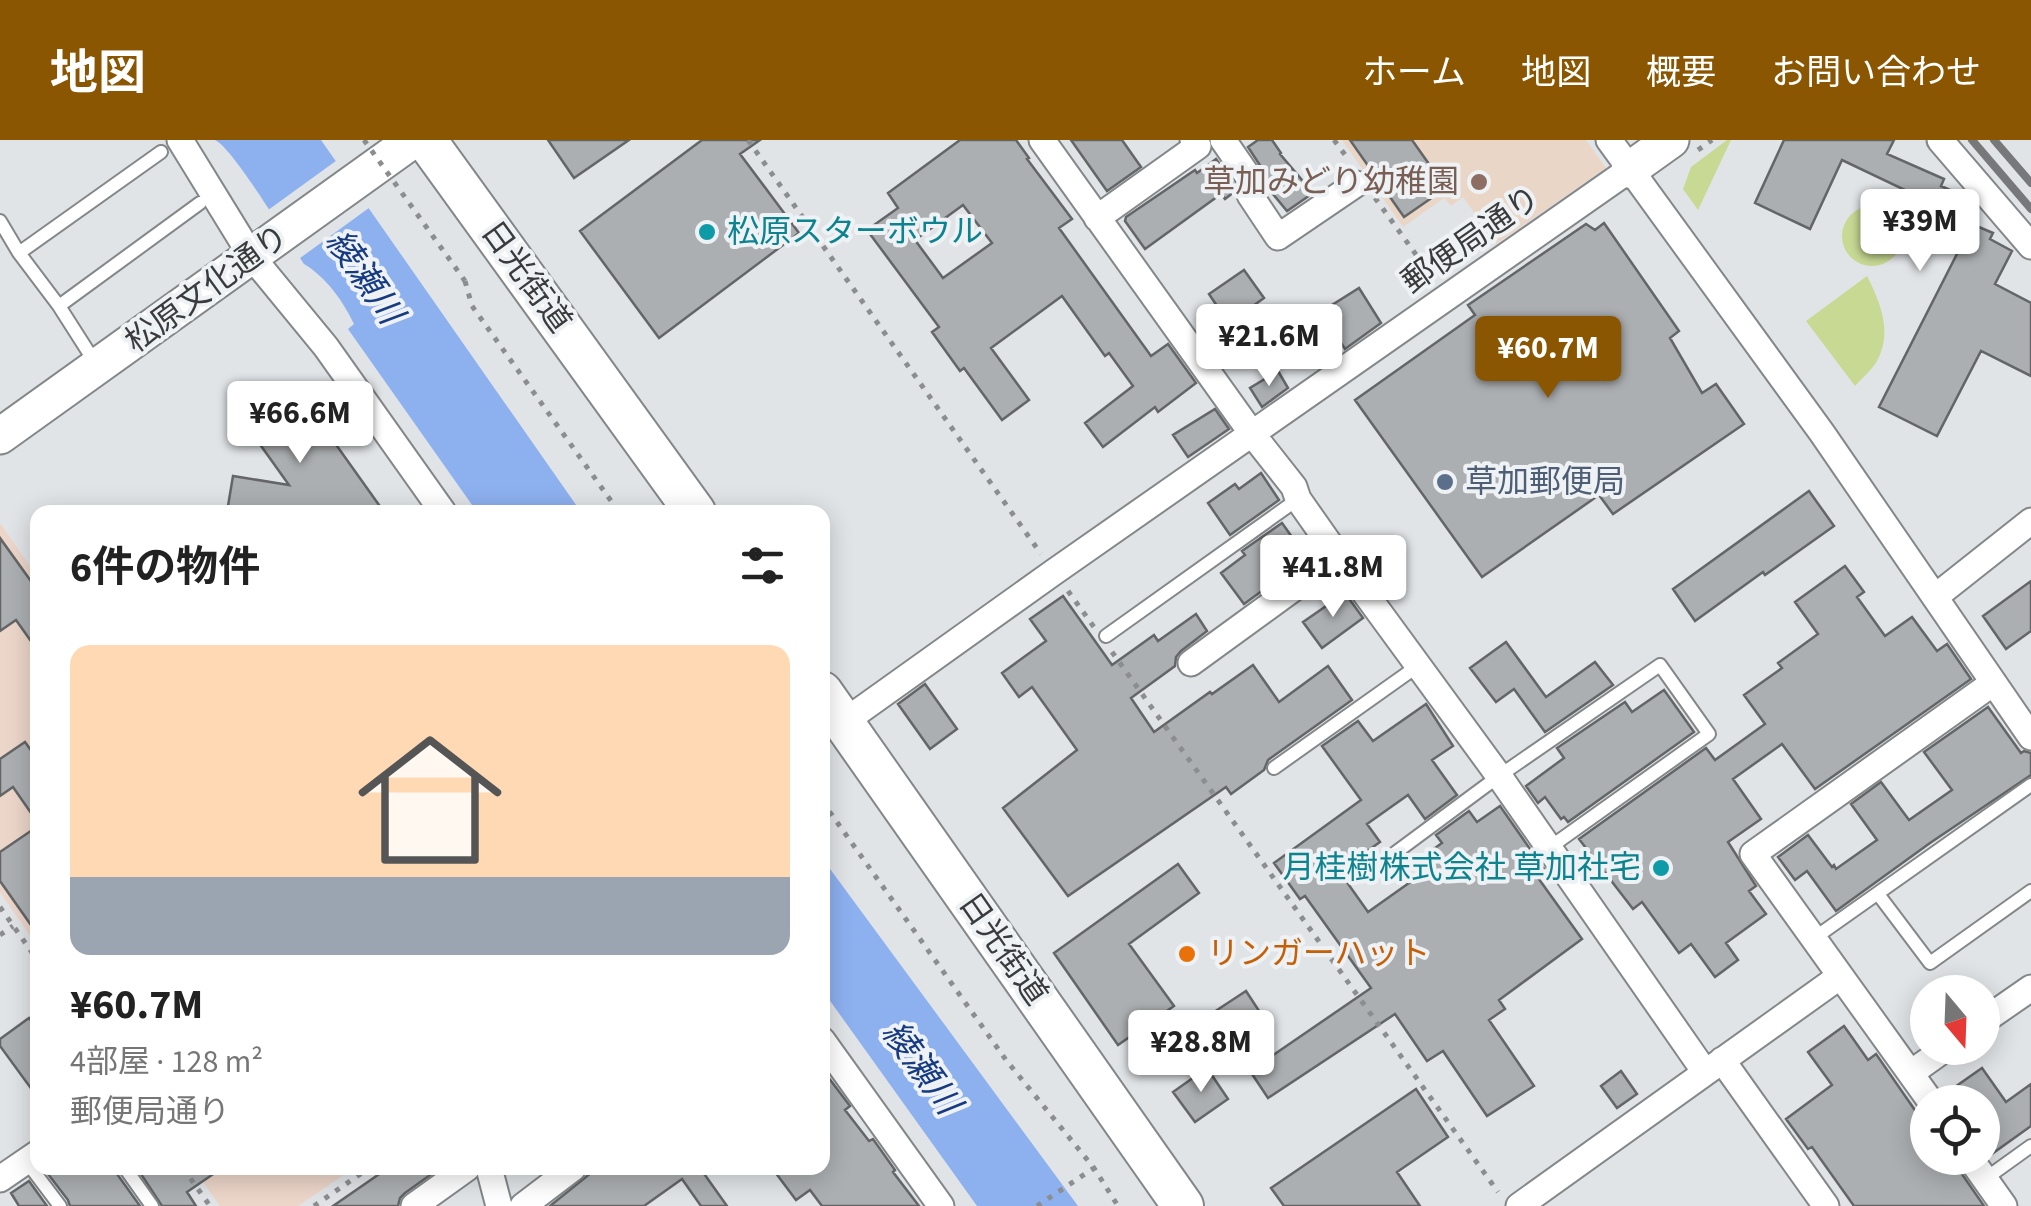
<!DOCTYPE html>
<html lang="ja">
<head>
<meta charset="utf-8">
<style>
  :root { --surface:#fff; --page:#f2f2f2; --text:#222; --muted:#767676; --accent:#8a5601 }
  body { margin:0; font-family:"Source Sans 3","Noto Sans JP",sans-serif; background:var(--page); color:var(--text); height:100vh; display:flex; flex-direction:column; font-size:38px; white-space:nowrap }
  * { box-sizing:border-box; margin:0 }
  p { font-size:32px; color:var(--muted) }
  .icon { flex:none; width:55px; height:55px; fill:none; stroke:currentColor; stroke-width:2; stroke-linecap:round; stroke-linejoin:round }
  .map { position:relative; flex:1; overflow:hidden }
  .details { position:absolute; left:30px; top:365px; width:800px; height:670px; display:flex; flex-direction:column; background:var(--surface); border-radius:20px; box-shadow:0 5px 25px #0003 }
  .details>* { flex:none }
  .needle { width:65px; rotate:161deg }
  .controls { position:absolute; left:1910px; top:835px; display:grid; gap:20px }
  .controls a { display:grid; place-items:center; width:90px; height:90px; border-radius:50%; background:var(--surface); box-shadow:0 5px 25px #0003; font-size:50px }
  .price { position:absolute; translate:-50% -85px; padding:0 22px; border-radius:10px; background:#fff; color:#222; font-size:32px; line-height:65px; filter:drop-shadow(0 2px 5px #0008) }
  .price::after { content:''; position:absolute; left:50%; top:60px; width:30px; height:22px; margin-left:-15px; background:inherit; clip-path:polygon(0 0,100% 0,50% 100%) }
  .price.active { background:var(--accent); color:#fff }
  ul { padding:0; list-style:none }
  li { display:grid; align-content:center; gap:20px; height:530px; padding:0 40px }
  li span { display:grid; place-items:center; height:310px; border-radius:20px; color:#555 }
  li>.icon { margin-inline-start:auto }
  span .icon { width:180px; height:180px; fill:#fffc; stroke-width:1 }
  li b { font-size:42px }
  h2 { display:flex; justify-content:space-between; align-items:center; height:120px; padding:0 40px; font-size:42px }
  header { display:flex; align-items:center; gap:60px; box-sizing:border-box; height:140px; padding:0 50px; background:var(--accent); color:#fff }
  header strong { font-size:48px }
  nav { display:flex; gap:55px; margin-inline-start:auto; font-size:35px }
  .map>svg:first-child { display:block }
</style>
</head>
<body>
<header>
<strong>地図</strong>
<nav><a>ホーム</a><a>地図</a><a>概要</a><a>お問い合わせ</a></nav>
</header>
<div class="map">
<svg width="2031" height="1066" viewBox="0 0 2031 1066">
  <rect width="100%" height="100%" fill="#e1e4e7"/>
  <path fill="#ecd5c9" d="M0,383L37,436V806L0,752Z
    M193,1028H354L298,1066H220Z"/>
  <path fill="#e9d6c6" d="M1342,0H1586L1606,28L1496,104L1463,57L1451,66L1444,58L1403,87Z"/>
  <path fill="#c7d993" d="M1727,0H1731L1698,70L1683,49L1691,27Z
    M1842 96a30 30 0 1 1 60 0a30 30 0 1 1-60 0Z
    M1867,136C1880,162 1893,192 1877,221C1872,230 1862,238 1855,246L1806,181Z"/>
  <path fill="#8db0ef" d="M215,0H321L581,372H477L348,189L354,184C343,161 326,137 304,124C288,100 233,8 215,0Z
    M822,718L1078,1066H977L823,851Z"/>
  <path fill="#e1e4e7" d="M340,18L373,65L296,121L264,73Z"/>
  <path fill="#acafb1" stroke="#636567" stroke-width="2.5" fill-rule="evenodd" d="M548,0H629L574,38Z
    M702,0H760L740,14L799,93L659,198L580,91Z
    M960,0H1016L1029,18L1027,19L1072,79L1059,88L1151,216L1168,204L1196,243L1158,272L1155,267L1103,307L1085,283L1133,246L1109,213L1105,216L1062,156L991,208L1029,260L1002,280L964,228L960,231L932,192L939,187L867,90L898,68L888,53ZM963,65L992,103L943,138L915,100Z
    M1071,0H1122L1141,27L1107,51Z
    M1258,0H1272L1281,13L1280,14L1313,53L1287,71L1268,48L1265,33L1248,7Z
    M1350,0H1412L1446,48L1404,77Z
    M1784,0H1894L1887,14L1944,39L1941,46L1970,59L1975,66L1967,82L1993,93L1990,99L2012,111L1995,144L2031,163V236L1981,211L1937,296L1879,267L1961,106L1912,84L1924,59L1842,20L1810,89L1755,63Z
    M1216,19L1235,46L1234,52L1225,59L1221,54L1145,109L1125,81L1126,77L1195,30L1197,33Z
    M1604,83L1679,191L1670,198L1702,253L1716,244L1744,284L1613,374L1599,355L1482,437L1355,260L1475,175L1468,165L1586,84L1595,90Z
    M1244,130L1264,158L1246,171L1263,194L1228,220L1213,200L1231,187L1209,154Z
    M1359,148L1381,183L1345,209L1321,172Z
    M1278,231L1288,248L1262,267L1250,248Z
    M295,247L384,372H227L233,336L289,345L244,282Z
    M1215,269L1229,289L1188,317L1173,295Z
    M1261,333L1279,360L1230,395L1208,363L1235,344L1239,349Z
    M1809,351L1834,386L1765,435L1763,432L1695,481L1673,449Z
    M1282,383L1307,418L1244,464L1221,433L1245,415L1242,411Z
    M0,398L38,451V511L16,480L0,491Z
    M1845,426L1864,452L1857,457L1885,496L1912,477L1937,511L1947,504L1971,539L1815,649L1782,604L1733,639L1761,679L1728,702L1756,746L1749,751L1766,774L1726,803L1738,820L1715,837L1691,804L1679,813L1642,762L1633,769L1579,699L1706,608L1715,620L1765,584L1744,555L1782,528L1778,523L1818,494L1795,462Z
    M2031,441V491L2006,509L1983,476Z
    M1345,453L1363,478L1322,508L1303,482Z
    M1063,456L1112,525L1154,495L1158,501L1196,474L1207,491L1181,511L1176,517L1175,526L1131,558L1154,592L1210,552L1212,554L1253,525L1279,562L1328,526L1352,560L1268,620L1264,630L1231,654L1226,647L1068,756L1003,668L1077,610L1032,547L1019,557L1002,533L1046,501L1030,479Z
    M1506,502L1546,557L1595,522L1613,545L1545,592L1514,549L1496,562L1470,528Z
    M925,544L957,589L930,609L898,564Z
    M1664,550L1694,592L1568,682L1564,677L1561,679L1545,657L1538,663L1526,646L1564,618L1557,608L1625,562L1632,572Z
    M1426,564L1453,606L1432,620L1457,655L1425,679L1408,655L1367,684L1380,702L1339,731L1368,772L1433,726L1425,715L1442,703L1436,695L1469,671L1477,682L1500,666L1544,729L1536,735L1582,799L1499,860L1505,869L1489,880L1534,946L1487,976L1443,911L1427,921L1395,874L1268,958L1250,931L1371,848L1305,756L1300,759L1274,723L1361,660L1322,606L1358,581L1373,601Z
    M1988,567L2021,613L2024,611L2031,613V635L1930,703L1836,771L1807,731L1795,740L1778,717L1808,695L1832,727L1834,725L1836,729L1877,700L1851,664L1881,642L1909,680L1952,650L1924,612Z
    M25,602L38,620V683L13,647L0,656V619Z
    M38,686V795L0,741V712Z
    M1178,724L1199,753L1129,804L1174,866L1118,905L1054,813Z
    M1246,851L1263,877L1233,899L1214,872Z
    M29,878L38,889V958L0,906V899Z
    M1844,886L1868,920L1876,914L1928,989V1018H1954L1957,1027L1984,1066H1854L1812,1007L1808,1009L1786,979L1832,945L1808,912Z
    M1207,928L1228,959L1195,982L1173,952Z
    M1982,928L2006,962L2031,944V986L1989,1016L1982,1008V962H1962L1952,949Z
    M822,929L850,966L845,970L869,1001L873,999L895,1030L893,1032L919,1066H822L810,1050L796,1060L772,1028H822Z
    M1621,931L1637,954L1617,968L1601,946Z
    M1416,949L1448,997L1397,1032L1420,1066H1284L1271,1048Z
    M50,1028H115L117,1034L140,1066H70L68,1060L45,1030Z
    M137,1028H222L187,1052L196,1066H162Z
    M388,1028H440L405,1053L400,1058L398,1066H333Z
    M597,1028H700L727,1066H701L682,1039L644,1066H550Z
    M29,1041L47,1066H19L11,1053Z"/>
  <g fill="none" stroke-linecap="round" stroke-linejoin="round">
    <defs>
      <path id="lane" d="M0,81L19,113L59,166L96,224
        M19,113L161,12
        M59,166L200,63
        M1106,496L1298,359
        M1274,628L1419,525
        M1387,719L1499,636L1660,525L1709,594L1549,708
        M1878,754L1930,823L2031,751
        M1813,799L2031,645
        M26,1021L60,1066
        M125,1028L152,1066
        M1985,1039L2031,1006"/>
      <path id="street" d="M180,0L252,117L326,207L443,372
        M1042,0L1253,295L1294,347L1298,359L1338,416L1499,636L1705,932
        M1223,0L1252,42L1250,55L1278,97L1356,44
        M1609,0L1822,293L2031,597
        M1940,0L2031,106
        M1097,78L1198,6L1193,0
        M1935,457L2031,381
        M1191,523L1338,416
        M844,582L1054,432L1629,30
        M1982,882L2031,848
        M822,900L941,1066
        M1722,920L1826,1066
        M1911,933L1946,908
        M1931,962L1753,714L1993,543
        M1970,1018L2004,1066
        M489,1028L499,1066
        M0,1039L38,1013
        M414,1066L467,1028
        M523,1066L573,1028
        M1519,1066L1839,837"/>
      <path id="secondary" d="M1629,30L1671,0
        M0,296L413,0"/>
      <path id="primary" d="M426,0L695,372
        M822,552L1183,1066"/>
    </defs>
    <use href="#lane" stroke="#848789" stroke-width="16"/>
    <use href="#street" stroke="#848789" stroke-width="29"/>
    <use href="#secondary" stroke="#848789" stroke-width="39"/>
    <use href="#primary" stroke="#848789" stroke-width="44"/>
    <path stroke="#8b8d8f" stroke-width="5" stroke-dasharray="5 8" stroke-linecap="butt" d="M748,0L1041,414
      M1334,0L1349,20
      M1698,10L1712,0
      M1375,58L1433,138
      M465,141L472,166L619,372
      M1068,451L1094,487
      M1112,512L1498,1052
      M822,661L1006,920L1094,1028L1118,1066
      M0,767L38,821
      M0,795L13,786
      M183,1028L210,1066
      M314,1066L369,1028
      M1037,1066L1094,1028"/>
    <use href="#lane" stroke="#fff" stroke-width="12"/>
    <use href="#street" stroke="#fff" stroke-width="25"/>
    <use href="#secondary" stroke="#fff" stroke-width="35"/>
    <use href="#primary" stroke="#fff" stroke-width="40"/>
    <path stroke="#767879" stroke-width="8" d="M1972,0L2031,69
      M1994,0L2031,43"/>
    <path stroke="#8b8d8f" stroke-width="5" stroke-dasharray="5 8" stroke-linecap="butt" d="M364,0L465,141"/>
  </g>
  <circle fill="#8d6e63" stroke="#eff2f4" stroke-width="4" cx="1479" cy="42" r="10"/>
  <g fill="#0f9aa8" stroke="#eff2f4" stroke-width="4">
    <circle cx="707" cy="92" r="10"/>
    <circle cx="1661" cy="728" r="10"/>
  </g>
  <circle fill="#5c6f8a" stroke="#eff2f4" stroke-width="4" cx="1445" cy="342" r="10"/>
  <circle fill="#e8710a" stroke="#eff2f4" stroke-width="4" cx="1187" cy="814" r="10"/>
  <g text-anchor="middle" dominant-baseline="central" stroke-width="8" stroke-linejoin="round" paint-order="stroke">
    <g font-size="32" fill="#785e54" stroke="#eff2f4" text-anchor="end">
      <text x="1459" y="42">草加みどり幼稚園</text>
    </g>
    <g font-size="32" fill="#0d838f" stroke="#eff2f4" text-anchor="start">
      <text x="727" y="92">松原スターボウル</text>
      <text x="1641" y="728" text-anchor="end">月桂樹株式会社 草加社宅</text>
    </g>
    <g font-size="32" fill="#3a3b3c" stroke="#eff2f4">
      <text transform="translate(1471 100) rotate(-35)">郵便局通り</text>
      <text transform="translate(526 137) rotate(54)">日光街道</text>
      <text transform="translate(207 149) rotate(-36)">松原文化通り</text>
      <text transform="translate(1003 809) rotate(55)">日光街道</text>
    </g>
    <g font-size="32" fill="#4e5e75" stroke="#eff2f4" text-anchor="start">
      <text x="1465" y="342">草加郵便局</text>
    </g>
    <g font-size="32" fill="#c56008" stroke="#eff2f4" text-anchor="start">
      <text x="1207" y="814">リンガーハット</text>
    </g>
    <g font-size="35" font-style="italic" fill="#163b83" stroke="#eff2f4">
      <text transform="translate(364 137) rotate(55)">綾瀬川</text>
      <text transform="translate(921 928) rotate(54)">綾瀬川</text>
    </g>
  </g>
</svg>
<div class="controls">
<a><svg class="needle" viewBox="-14 -14 28 28"><path d="M0-13l5 13h-10z" fill="#e53935"/><path d="M0 13l5-13h-10z" fill="#767676"/></svg></a>
<a><svg class="icon" aria-label="locate" viewBox="0 0 24 24"><circle cx="12" cy="12" r="6"/><path d="M12 2v4M12 18v4M2 12h4M18 12h4"/></svg></a>
</div>
<b class="price" style="left:1920px;top:134px">¥39M</b>
<b class="price" style="left:1269px;top:249px">¥21.6M</b>
<b class="price active" style="left:1548px;top:261px">¥60.7M</b>
<b class="price" style="left:300px;top:326px">¥66.6M</b>
<b class="price" style="left:1333px;top:480px">¥41.8M</b>
<b class="price" style="left:1201px;top:955px">¥28.8M</b>
<section class="details">
<h2>6件の物件<svg class="icon" aria-label="filters" viewBox="0 0 24 24"><path d="M4 7h16M4 17h16"/><circle cx="9" cy="7" r="2"/><circle cx="15" cy="17" r="2"/></svg></h2>
<ul>
<li><span style="background:linear-gradient(#ffd9b3 75%,#9aa5b1 0)"><svg class="icon" aria-label="home" viewBox="0 0 24 24"><path d="M3 11l9-7 9 7M6 9v11h12V9"/></svg></span><div><b>¥60.7M</b><p>4部屋 · 128 m²</p><p>郵便局通り</p></div></li>
</ul>
</section>
</div>
</body>
</html>
